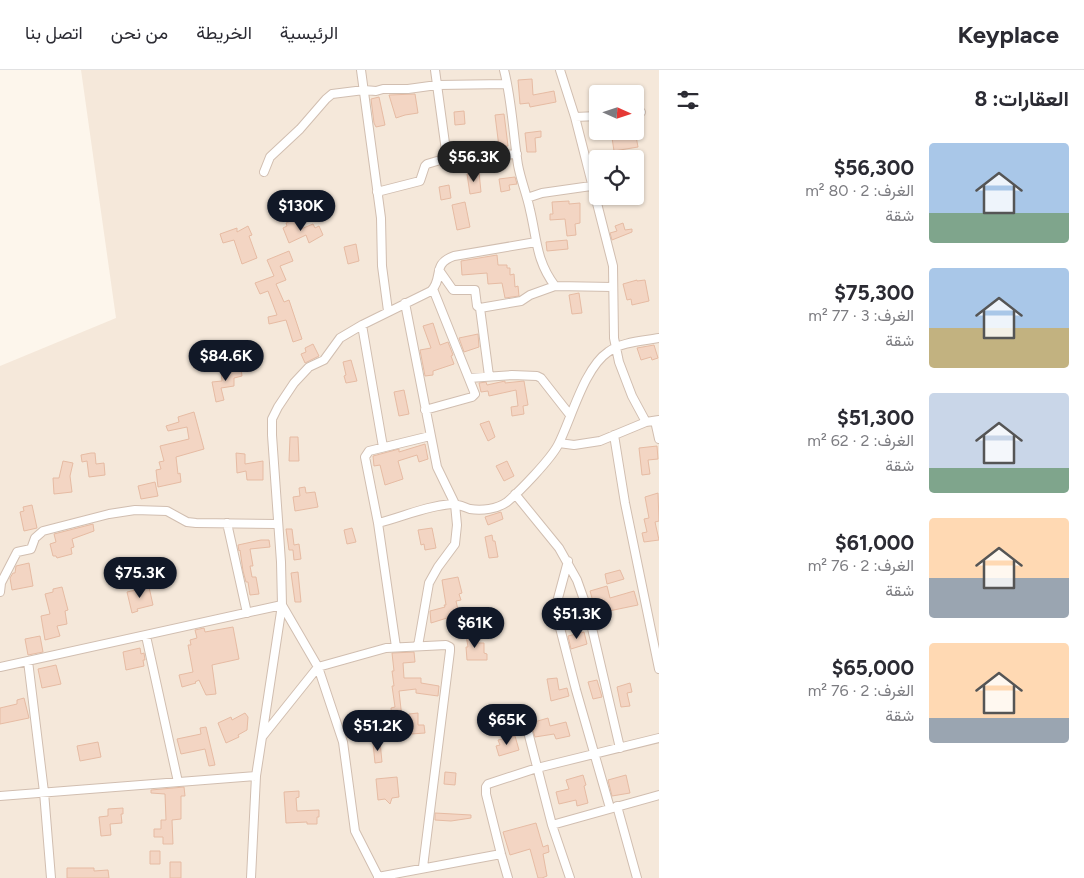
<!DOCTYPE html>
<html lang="ar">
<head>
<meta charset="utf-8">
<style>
  :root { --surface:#fff; --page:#f2f2f3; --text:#2b2b33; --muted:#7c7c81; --line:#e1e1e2; --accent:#111827 }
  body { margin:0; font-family:Figtree,Vazirmatn,sans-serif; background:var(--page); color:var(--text); direction:rtl; height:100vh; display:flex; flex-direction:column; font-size:19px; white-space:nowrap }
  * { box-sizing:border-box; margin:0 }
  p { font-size:16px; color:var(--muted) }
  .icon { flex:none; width:28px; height:28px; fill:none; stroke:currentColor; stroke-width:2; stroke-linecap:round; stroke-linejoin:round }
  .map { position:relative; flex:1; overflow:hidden; direction:ltr }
  .drawer { display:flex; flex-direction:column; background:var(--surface); width:425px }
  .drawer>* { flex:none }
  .needle { width:32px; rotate:93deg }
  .fabs { position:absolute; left:589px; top:15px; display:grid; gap:10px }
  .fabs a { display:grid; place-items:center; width:55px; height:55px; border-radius:5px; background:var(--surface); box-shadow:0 1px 4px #0004; font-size:25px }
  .price { position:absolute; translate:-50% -42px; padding:0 11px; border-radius:18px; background:var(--accent); color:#fff; font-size:16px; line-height:32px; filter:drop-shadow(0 1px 2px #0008) }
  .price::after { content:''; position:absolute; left:50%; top:30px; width:15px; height:11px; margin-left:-8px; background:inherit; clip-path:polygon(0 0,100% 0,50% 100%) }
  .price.active { background:#222; color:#fff }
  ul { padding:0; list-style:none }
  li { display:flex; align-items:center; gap:15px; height:125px; padding:0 15px }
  li span { display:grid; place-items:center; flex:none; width:140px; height:100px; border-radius:5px; color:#555 }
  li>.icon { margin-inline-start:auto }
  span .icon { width:60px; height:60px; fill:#fffc; stroke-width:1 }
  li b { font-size:21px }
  h2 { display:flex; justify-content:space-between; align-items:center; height:60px; padding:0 15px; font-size:21px }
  header { display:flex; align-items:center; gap:30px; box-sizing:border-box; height:70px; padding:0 25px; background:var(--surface); border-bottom:1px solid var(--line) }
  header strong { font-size:24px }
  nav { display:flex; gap:28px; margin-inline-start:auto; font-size:18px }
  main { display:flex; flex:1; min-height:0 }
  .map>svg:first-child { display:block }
</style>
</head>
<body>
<header>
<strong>Keyplace</strong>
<nav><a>الرئيسية</a><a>الخريطة</a><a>من نحن</a><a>اتصل بنا</a></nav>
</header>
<main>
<section class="drawer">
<h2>العقارات: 8<svg class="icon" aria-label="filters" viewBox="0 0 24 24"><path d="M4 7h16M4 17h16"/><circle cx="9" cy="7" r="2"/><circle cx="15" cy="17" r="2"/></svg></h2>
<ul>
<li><span style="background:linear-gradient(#a9c7e8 70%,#7fa58c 0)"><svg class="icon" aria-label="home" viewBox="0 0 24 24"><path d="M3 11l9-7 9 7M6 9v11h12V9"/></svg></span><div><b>$56,300</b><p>الغرف: 2 · 80 m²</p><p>شقة</p></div></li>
<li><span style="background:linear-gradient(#a9c7e8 60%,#c2b280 0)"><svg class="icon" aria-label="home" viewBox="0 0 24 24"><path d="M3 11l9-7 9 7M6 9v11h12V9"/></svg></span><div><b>$75,300</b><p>الغرف: 3 · 77 m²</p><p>شقة</p></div></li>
<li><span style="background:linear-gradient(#c9d6e8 75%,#7fa58c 0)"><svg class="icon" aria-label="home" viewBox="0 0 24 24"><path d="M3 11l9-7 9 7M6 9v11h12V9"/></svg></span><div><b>$51,300</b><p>الغرف: 2 · 62 m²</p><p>شقة</p></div></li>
<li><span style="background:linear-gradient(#ffd9b3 60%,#9aa5b1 0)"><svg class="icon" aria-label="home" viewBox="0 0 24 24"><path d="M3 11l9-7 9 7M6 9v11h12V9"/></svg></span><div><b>$61,000</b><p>الغرف: 2 · 76 m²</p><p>شقة</p></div></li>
<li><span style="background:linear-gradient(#ffd9b3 75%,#9aa5b1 0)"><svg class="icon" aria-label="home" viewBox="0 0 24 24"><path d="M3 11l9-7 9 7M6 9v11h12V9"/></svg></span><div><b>$65,000</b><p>الغرف: 2 · 76 m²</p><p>شقة</p></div></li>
</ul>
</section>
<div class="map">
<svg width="659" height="808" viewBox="0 0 659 808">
  <rect width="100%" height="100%" fill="#fdf6ec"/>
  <path fill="#f5e8da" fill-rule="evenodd" d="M81,0H659V808H0V296L116,248ZM598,24H635V61H598ZM598,89H635V126H598Z"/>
  <path fill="#f3d5c3" stroke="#e6bba3" d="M532,9L533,25L554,21L556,32L530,37L529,33L520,34L518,10Z
    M415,24L418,43L405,45L396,48L389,25Z
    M379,27L385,55L376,57L374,53L371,29Z
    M464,41L465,54L455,55L454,42Z
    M504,44L508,76L499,77L495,45Z
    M541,61V67L535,68L536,82H527L525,63Z
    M611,61H635L638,77L614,81Z
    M479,102L481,122L470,124L467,104Z
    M515,107L517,114L509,115L510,120L501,122L499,109Z
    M449,115L451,128L441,130L439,117Z
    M569,131V134L580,133V153L575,154L576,165L567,166L565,149L550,150V144H553L552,132Z
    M465,132L470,157L457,160L452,135Z
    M297,148L301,159L313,154L315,158L319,156L323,165L309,173L306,165L289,173L283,158L287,156L286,153Z
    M623,153L625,160L632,159V162L612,170L610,163L617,161L615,156Z
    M248,156L252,165L249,166L257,188L242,194L234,170L223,173L220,164L237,158V162Z
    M567,170L568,179L547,181L546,172Z
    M356,174L359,191L348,194L344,177Z
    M289,181L293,191L280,196L286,210L276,214L284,232L289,230L302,269L293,272L286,250L269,254L268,247L277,245L268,221L260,224L255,213L274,206L267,190Z
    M497,185L498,195H507V198H510V205L514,204L515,217L518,216L519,226L505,228L502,213L488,214L487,203L462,205L461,191Z
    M637,210V211L645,210L649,231L632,235L631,229L627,230L623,214Z
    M579,223L582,243L572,244L569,225Z
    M433,253L440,275L448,272L453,285L451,286L454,294L433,301V305L425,306L420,280L431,278L423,256Z
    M478,264L479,277L464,282L459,268Z
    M250,273L251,284L258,282L259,290L242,295L240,284L236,285L234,276Z
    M313,274L319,286L305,293L301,284L306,282L305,278Z
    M654,275L658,288L652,290L651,287L641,290L637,278Z
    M217,284L219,294L194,298V289L211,287V285Z
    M351,290L357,311L346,313L344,306L346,305L343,292Z
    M241,298L242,306L234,308V316L221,318L224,330L216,332L212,312L222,311L221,301Z
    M505,311V313L524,311L528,335L523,336L524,344L512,346L511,337L518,336L516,320L489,326L488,321L481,322L479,313L486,312L487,315Z
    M404,320L409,344L399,346L394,322Z
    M194,342L204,379L176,387L178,404L180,403L181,412L158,417L156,400L161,399L159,392L164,391L160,376L189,369L187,357L168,361L166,356L179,352L178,347Z
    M489,351L495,367L488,371L480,354Z
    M290,367H298L299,391H289Z
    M425,374L428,389L419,392L417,385L398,391L403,409L385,415L380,395L374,396L373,386L399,379V382Z
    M657,376L658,389L648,390L650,404L642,405L639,378Z
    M91,383H95L96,394L104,393L105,405L89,407L87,391L82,392L81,385Z
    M236,383L245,384V394L263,391V410H247L246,401L237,403Z
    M63,391L73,393L70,406L72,422L54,424L53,408H59Z
    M507,391L514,406L504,411L496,396Z
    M155,412L158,426L141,429L138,416Z
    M305,417L306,423L315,422L318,437L295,441L293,427L300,426L299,418Z
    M658,423L659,451L655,452L659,470L644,472L642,463L647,462L644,449L649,448L645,427Z
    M32,435L37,458L24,461L20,442L24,441L23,437Z
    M501,442L503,449L488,455L485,447Z
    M93,454L94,461L72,469L74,477L71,478L72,484L57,488L56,486H53L50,474L56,472L54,464Z
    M352,458L356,472L347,474L344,460Z
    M432,458L436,478L425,480L424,474L421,475L418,460Z
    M286,459H292L294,475L299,474L301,489L294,490L293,480H289Z
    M492,465L493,471H495L498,487L489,488L485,467Z
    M261,470H269L270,477L250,479L253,496H250L252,507H256L259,524L250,525L248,512H246L243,501L240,480L239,481L238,475Z
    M29,493L33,516L12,520L10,508L13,503H15L16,496Z
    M620,500L624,509L607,514L605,504Z
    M298,502L301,532H295L291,503Z
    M458,507L462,523L459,524L461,530L456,531L460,549L448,552L447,548L431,553L430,541L445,537L444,535H446L442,510Z
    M607,516L610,528L634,521L638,535L604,542V540L599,541L597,534L594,535L590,521Z
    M62,517L68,540L65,541L67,554L57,556L60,566L45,570L41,546L50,544L45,524L53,522V519Z
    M149,517L153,535L137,539L138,541L132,543L127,522Z
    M233,557L239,589L212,595L216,624L206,625L199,610L195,612L196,613L182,617L179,605L193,602L188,575H191L190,570L197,568L195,560L204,558L205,562Z
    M584,562L587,574L571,579L568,566Z
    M476,563L478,573H484V583L487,584V590H467L466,577H468L466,565Z
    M40,566L43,582L28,585L25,569Z
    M140,578L141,584L144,583L145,590H143L144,596L126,600L123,582Z
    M414,582L415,592L403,593L404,608H421V613L439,616L438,626L416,623V619L399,621L402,648L392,649L391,638L395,637L392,616H394L392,601H394L392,583Z
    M56,595L61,614L42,618L38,599Z
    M557,608L559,620L567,618L569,626L551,631L547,609Z
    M597,610L602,627L593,629L588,612Z
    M630,613L632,622L627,623L630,636L621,637L617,617Z
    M24,628L29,648L0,654V638L17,634V630Z
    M503,636L506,648L494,651L491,640Z
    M365,641H374L375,654H364Z
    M245,643L248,647L247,660L238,665L239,667L226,673L218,653L231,647L232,650Z
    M418,643V655H424L425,663L411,664L409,644Z
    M548,648L550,656L566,652L570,666L556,669L554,664L535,667L531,653Z
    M206,657L215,695L209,696L205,679L181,684L177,669L201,664L200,658Z
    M515,666L519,680L499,686L496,676L500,675L498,670Z
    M98,672L101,687L80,691L77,676Z
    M380,672L382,692L375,693L373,673Z
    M445,702L456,703L455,715L444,714Z
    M583,705L586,715L584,716L588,733L577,736L576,730L559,734L556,722L569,719L566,710Z
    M626,705L630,723L612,726L608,710Z
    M397,707L399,727L392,728L390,734L385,729L378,730L376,709Z
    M184,717L185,726H181V749L172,750L173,774H163V767H154V759H161V750H166L165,724L151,723V720Z
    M299,721V727L296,728L297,741L319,740V747H317V754H307V752L286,753L284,722Z
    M123,738V744H121L122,753L110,754L111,765L101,766L99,747L108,746V739Z
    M435,743L471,745V748L451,751L435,750Z
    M536,753L543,777L548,775L549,782L543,784L547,806L542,808H538L530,779L510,785L503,762Z
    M150,781H160V794H150Z
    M170,792H181V808H170Z
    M67,798H94V801L108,800L109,808H67Z"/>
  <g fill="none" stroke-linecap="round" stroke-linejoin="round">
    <defs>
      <path id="minor" d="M361,0L381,148L382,196L388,241
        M435,0L447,88
        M504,0C512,31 513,63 518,95C521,111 527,125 530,140C537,169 536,191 555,216
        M560,0L575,47L613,196L614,268L619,292L632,326L646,352L659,350
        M635,43L641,42
        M575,47L598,46
        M264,102L270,87L300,59L326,29L332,24L364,20L376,21L383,19H408L437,15L507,14
        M377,122L420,111L425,96L427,94L447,88L517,84
        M527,128L542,123L591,116
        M439,200L453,220H475L477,236L480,238L489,306
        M405,233L437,397L455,434L457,455L455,474L438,497L429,513L418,576
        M480,238L521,231L530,225L555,216L613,217
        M362,255L383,377
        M469,308L512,305L537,306L541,308L570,345
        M425,340L472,327L475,324L433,219
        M655,351L659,369
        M614,365L625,433L659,599
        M559,373L574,375L600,371L646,352
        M515,424L559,478L577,510L588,541L620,678
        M227,453L247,543
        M378,453C403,447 425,436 452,434C458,434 464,437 470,439C482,441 497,439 507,432C520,421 550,390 558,375C571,350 584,298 608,282C621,272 643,271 659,268
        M568,491L557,532L559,554L576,620L610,738
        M0,522L1,513L17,482L31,479L35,468L43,461L109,444L135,440L167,441L187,452L196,453L277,454
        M282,535L318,597L343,672L355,761L379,808
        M146,566L178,712
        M396,577L378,453L365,387L369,381L430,366
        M28,591L44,722L51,808
        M0,597L282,535
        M525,650L552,755L570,808
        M262,667L282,535L281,492L272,365V349L278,337L294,313L309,297L324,290L340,268L362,255L431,221C444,208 431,194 454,186L536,172
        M0,726L256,706
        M617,736L637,808
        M552,755L659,725
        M378,807L501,784
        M251,808L256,706L262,667L318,597L386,578L446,575L450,577V581L423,797
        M508,808L501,784L486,724V717L488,714L537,698L659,668"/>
    </defs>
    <use href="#minor" stroke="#d1beb0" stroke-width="10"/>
    <use href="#minor" stroke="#fff" stroke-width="8"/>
  </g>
</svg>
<div class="fabs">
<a><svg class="needle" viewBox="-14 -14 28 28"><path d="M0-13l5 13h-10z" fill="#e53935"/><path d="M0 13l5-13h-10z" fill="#7c7c81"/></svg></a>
<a><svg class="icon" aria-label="locate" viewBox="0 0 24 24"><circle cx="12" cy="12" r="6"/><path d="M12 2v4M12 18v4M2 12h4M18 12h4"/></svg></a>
</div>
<b class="price active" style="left:474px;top:113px">$56.3K</b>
<b class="price" style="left:301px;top:162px">$130K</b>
<b class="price" style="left:226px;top:312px">$84.6K</b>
<b class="price" style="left:140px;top:529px">$75.3K</b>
<b class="price" style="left:577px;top:570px">$51.3K</b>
<b class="price" style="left:475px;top:579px">$61K</b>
<b class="price" style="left:507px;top:676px">$65K</b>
<b class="price" style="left:378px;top:682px">$51.2K</b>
</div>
</main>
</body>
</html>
